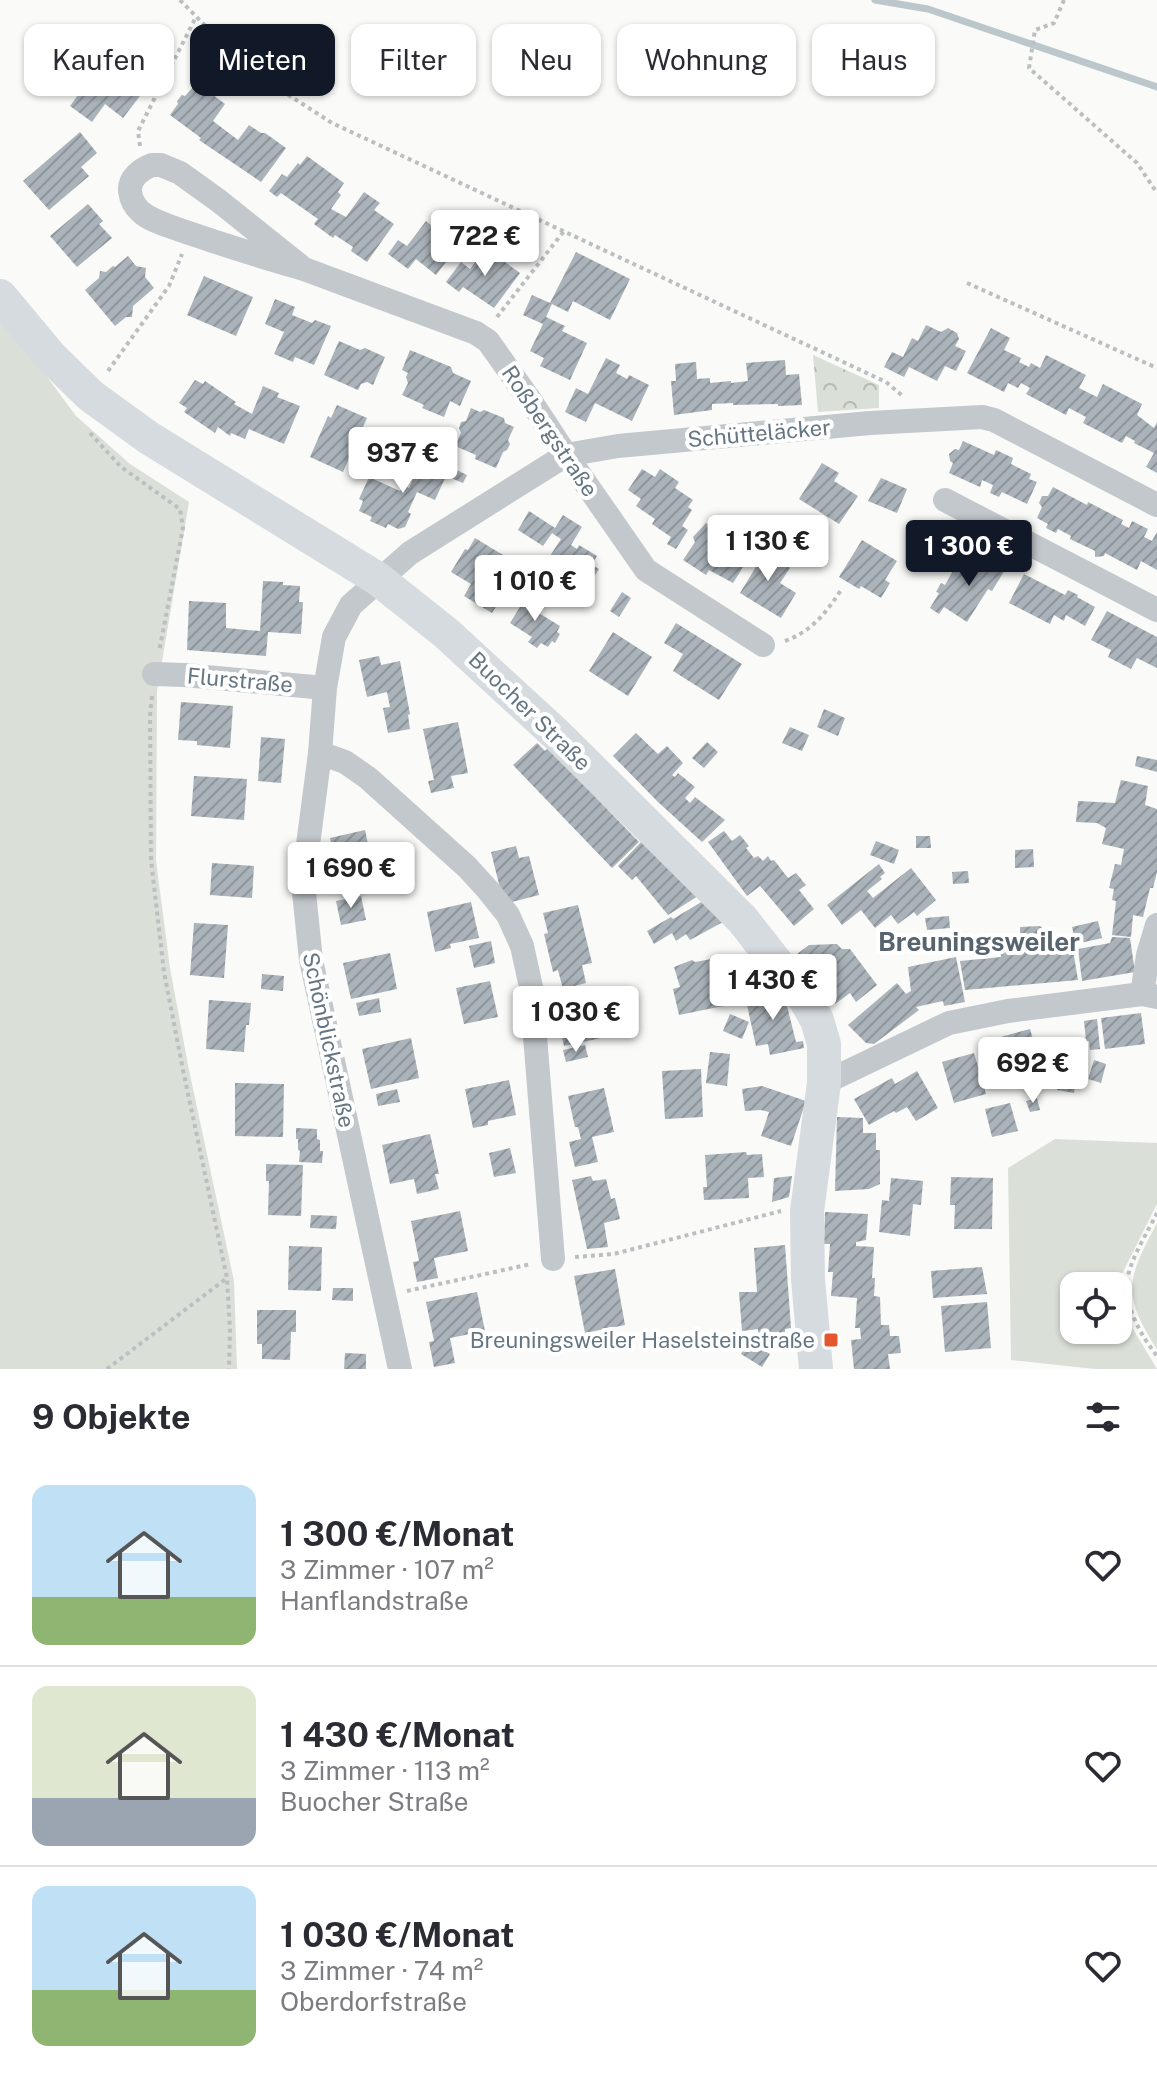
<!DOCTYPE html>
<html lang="de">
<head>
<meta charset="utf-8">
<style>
  :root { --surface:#fff; --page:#f7f7f7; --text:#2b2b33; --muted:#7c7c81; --line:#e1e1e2; --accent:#111827 }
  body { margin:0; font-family:"Public Sans",sans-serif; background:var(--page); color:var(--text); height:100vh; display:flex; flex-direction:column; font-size:30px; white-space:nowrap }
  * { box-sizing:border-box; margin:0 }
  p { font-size:26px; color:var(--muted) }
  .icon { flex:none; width:44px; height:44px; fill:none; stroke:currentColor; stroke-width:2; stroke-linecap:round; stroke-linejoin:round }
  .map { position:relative; height:1369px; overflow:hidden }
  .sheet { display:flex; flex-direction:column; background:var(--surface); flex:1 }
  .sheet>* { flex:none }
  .guide { position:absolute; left:24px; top:24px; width:1110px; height:72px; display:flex; gap:16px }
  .buttons { position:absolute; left:1060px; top:1272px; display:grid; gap:16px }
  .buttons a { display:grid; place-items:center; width:72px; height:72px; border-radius:16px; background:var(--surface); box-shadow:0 2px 6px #0004; font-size:40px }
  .price { position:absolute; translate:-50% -68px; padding:0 18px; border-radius:8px; background:#fff; color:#222; font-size:26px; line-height:52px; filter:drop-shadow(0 2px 4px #0008) }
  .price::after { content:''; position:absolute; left:50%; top:48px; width:24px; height:18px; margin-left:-12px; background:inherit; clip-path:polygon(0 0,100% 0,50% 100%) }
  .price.active { background:var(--accent); color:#fff }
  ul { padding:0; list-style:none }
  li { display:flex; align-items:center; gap:24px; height:200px; padding:0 32px }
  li+li { border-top:2px solid var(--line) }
  li span { display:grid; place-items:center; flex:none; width:224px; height:160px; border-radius:16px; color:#555 }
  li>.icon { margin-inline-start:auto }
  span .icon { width:96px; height:96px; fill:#fffc; stroke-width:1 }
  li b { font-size:34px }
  h2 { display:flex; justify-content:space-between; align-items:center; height:96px; padding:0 32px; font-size:34px }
  .pill { padding:0 28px; border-radius:16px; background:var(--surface); box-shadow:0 2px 6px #0004; font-size:28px; line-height:72px }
  .pill.active { background:var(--accent); color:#fff }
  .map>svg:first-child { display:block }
</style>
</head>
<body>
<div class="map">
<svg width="1157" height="1369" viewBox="0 0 1157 1369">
  <defs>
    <pattern id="forest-crowns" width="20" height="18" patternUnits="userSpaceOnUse" patternTransform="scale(2)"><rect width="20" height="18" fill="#dadfd7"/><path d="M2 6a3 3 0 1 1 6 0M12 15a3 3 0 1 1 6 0" fill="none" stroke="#b4b9b4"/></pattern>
    <pattern id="building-hatch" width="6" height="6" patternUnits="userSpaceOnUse" patternTransform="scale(2)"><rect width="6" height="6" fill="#aab3b9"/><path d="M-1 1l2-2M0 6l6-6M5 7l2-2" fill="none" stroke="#8e969c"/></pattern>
  </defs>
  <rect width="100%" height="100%" fill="#fafaf8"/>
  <path fill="#dadfd7" d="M0,313L76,416L130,464L189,502L157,691L156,861L170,968L188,1065L234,1281L237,1369H0Z
    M1055,1139L1157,1143V1204L1122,1274L1108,1286H1074V1330H1118V1315L1127,1319L1157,1369H1095L1011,1360L1008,1168Z
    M1157,1223V1349C1121,1294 1127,1279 1157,1223Z"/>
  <path fill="url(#forest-crowns)" d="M813,355L879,385V408L818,412Z"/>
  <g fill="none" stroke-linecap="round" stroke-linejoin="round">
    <path stroke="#bbc7cb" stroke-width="7" d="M875,0L928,9L1157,87"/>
  </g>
  <path fill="url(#building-hatch)" d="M117,53L135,67L137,73L150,83L123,118L105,104L92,122L70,106L86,84L95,91L107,75L103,72Z
    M200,85L225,104L213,121L238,140L249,125L261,133H265L286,148L261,182L199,140L201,138L170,115L178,104L177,101L182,95L185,96L194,86Z
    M80,132L97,153L81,167L89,176L49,210L23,181Z
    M307,156L344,183L338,192L341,195L331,209L346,217L364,192L380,203L374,210L394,224L367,262L351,251L353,247L335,235L333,238L314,224L318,219L281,193L277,197L269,191L282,174L287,177L298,163L300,165Z
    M88,204L103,221L99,224L112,238L77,267L50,236Z
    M426,221L433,227L440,226L461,242L436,275L416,259L408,269L388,254L398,240L407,246Z
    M486,248L520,273L494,308L463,287L459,292L446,282L461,262L470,269Z
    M576,252L630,279L610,320L573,301L568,312L552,304L546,317L565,326L562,331L587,343L570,380L540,366L544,358L530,351L543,324L523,315L532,295L550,303Z
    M128,256L136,266L146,268L145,277L154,288L133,306L132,317H126L115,326L85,290L99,278L100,271L106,272L113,266L115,267Z
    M204,276L253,297L236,336L187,315Z
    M275,299L295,307L292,315L312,323L315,320L331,326L314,365L295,357L293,362L274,354L284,332L265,324Z
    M926,325L941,332L948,328L957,333L959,339L955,346L966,351L956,371L945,366L937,381L909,367L904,377L884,367L892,352L903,357L912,338L918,341Z
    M991,328L1010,338L1004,350L1021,358L1019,362L1029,367L1031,363L1040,368L1046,355L1086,375L1079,388L1097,397L1103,384L1142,404L1137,415L1154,428L1157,422V473L1146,467L1154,453L1134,443L1135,441L1126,436L1122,443L1083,423L1086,417L1069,408L1066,415L1026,394L1030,388L1021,383L1018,388L1008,383L1004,392L967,373Z
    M339,341L360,350L365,348L385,357L373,385L367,382L361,384L358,390L324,375Z
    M410,350L451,367L453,373L471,381L460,406L450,401L444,417L422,408L424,405L402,395L408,383L406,377L408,373L402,370Z
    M606,358L620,365L616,373L627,379L629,375L649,385L632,421L595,403L586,422L565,412L576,388L588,394Z
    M785,360L786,375L799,374L802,405L778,406V404L733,405V403L712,404V410L674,415L671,381H676L675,364L696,362L697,379L710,378V383L731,381V383L748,381L746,363Z
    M195,380L203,384L205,381L236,402L234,404L252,414L263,386L279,393L277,397L300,406L284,444L249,429L245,439L231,433L230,436L218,427L215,433L184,412L187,408L179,403Z
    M337,405L367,418L343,472L310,457L328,416L331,418Z
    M471,408L480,412L484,410L504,418L505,423L514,427L508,440L510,444L507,450L503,452L496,468L475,459L476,455L455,446L461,433L459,428L461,422L466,421Z
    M963,441L994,455L996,450L1013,458L1011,464L1031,474L1029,479L1037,482L1027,504L1002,492L999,497L990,493L993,485L982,480L980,487L949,473L953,463L950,461L949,454L955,449L959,450Z
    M438,461L467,475L463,483L446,476L435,500L417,492L408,512L411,514L405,527L398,529L388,524L386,528L370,521L372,517L359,511L363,501L359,499L369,477L400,491L403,485L409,488L419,466L433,472Z
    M822,463L839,473L834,481L858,496L839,524L799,499Z
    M642,469L655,477L660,469L679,482L675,488L693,500L688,507L692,510L682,526L688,530L676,549L667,544L671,537L652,524L655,519L636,506L641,499L628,490Z
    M881,478L907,489L897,513L868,501Z
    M1053,487L1087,505L1088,502L1123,520L1121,524L1129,528L1132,521L1148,529L1144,537L1152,541L1157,532V570L1141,561L1137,570L1105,553L1104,556L1095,557V551L1070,539L1071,536L1058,529L1056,533L1046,528L1048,524L1037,518L1042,507L1039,503L1042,496H1048Z
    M529,511L555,528L563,515L582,527L571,545L577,549L579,545L597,556L592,565L599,569L583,594L567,584L565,589L539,573L561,539L552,533L543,546L518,530Z
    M706,523L740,546L735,553L747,561L733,583L709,570L706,575L683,560L695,542L693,537Z
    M475,538L521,566L492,613L464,596L471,584L451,572L465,549L468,550Z
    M862,540L897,561L885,580L890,583L881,598L861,586L859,589L839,577Z
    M759,542L768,547L765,552L790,568L780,583L796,593L781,618L740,593L757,565L748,560Z
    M989,552L1008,565L992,591L988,589L967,622L944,607L939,614L930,608L939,593L936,592L941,583L945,585L955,567L973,578Z
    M1024,574L1065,595L1068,590L1078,595L1077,597L1095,607L1085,626L1066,615L1064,621L1054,615L1050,624L1009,603Z
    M263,581L283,582V585L300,586L299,602H303L301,634L268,632L266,656L187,650L189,601L226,603V628L260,631Z
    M622,592L631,598L619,617L610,611Z
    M528,594L543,603L537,612L560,626L557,632L560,634L555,643L552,641L548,647L541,643L537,648L528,642L532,637L510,623Z
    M1107,611L1157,637V668L1137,658L1131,669L1108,657L1111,650L1091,640Z
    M676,623L742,664L719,700L673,671L683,654L664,643Z
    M613,632L652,657L628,696L589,671Z
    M379,656L381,665L400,661L410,714L408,715L410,729L388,733L383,708L390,707L387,692L367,697L359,660Z
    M181,702L233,706L230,748L197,745V741L178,740Z
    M824,709L845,718L838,736L817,727Z
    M458,722L468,773L451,776L454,788L431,793L428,781L434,780L423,729Z
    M790,727L809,735L802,751L782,743Z
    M636,733L658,754L667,746L683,763L672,775L675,777L678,773L695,787L685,798L690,803L695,797L725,820L702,842L658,802L613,756Z
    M261,737L285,739L281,783L258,781Z
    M707,742L718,752L704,768L692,758Z
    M537,743L545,751L548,748L639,842L612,868L513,765Z
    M1137,756L1157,760V772L1135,766Z
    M194,776L247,779L244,820L191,816Z
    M1121,780L1148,786L1145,805L1157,809V872L1153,888H1150L1143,917L1133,915L1131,937L1112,935L1116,901L1112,900L1114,889L1109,888L1115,864L1121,865L1124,849L1102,844L1106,828L1097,823L1076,822L1078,801L1115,803Z
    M365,830L374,872L381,871L384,886L350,894L347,881L339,883L330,838Z
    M724,831L732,841L740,835L749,846L746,848L754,858L758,856L763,861L768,856L771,861L774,860L788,878L796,873L806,885L799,890L814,909L794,926L760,886L747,896L708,842Z
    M916,836H930L931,848H916Z
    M643,840L698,896L668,915L636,876L632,880L618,866Z
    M876,841L899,850L894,864L870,855Z
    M516,846L519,858L529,856L539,895L504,904L491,852Z
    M1033,849L1034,867L1015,868V850Z
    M212,863L254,866L252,898L210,895Z
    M879,864L885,873L880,877L882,879L867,891L873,898L911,868L936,900L917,916L914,912L898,924L891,915L875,928L861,910L842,925L827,905Z
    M968,871L969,883L953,884L952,872Z
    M361,896L366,920L341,925L336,901Z
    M703,901L723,922L690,940L686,934L676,941L672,933L654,944L647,931L671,917L673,919Z
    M471,902L479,938L450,944L451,948L435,952L427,912Z
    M578,905L592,963L582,965L586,983L563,989L558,970L553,972L544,934L548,933L543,913Z
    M949,916L950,928L927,930L925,918Z
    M1098,921L1102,938L1076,944L1072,927Z
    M194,923L228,925L224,978L190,975Z
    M1040,926L1044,930L1045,953L1073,950L1078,980L965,990L960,961L1001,957L999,936L1020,934V927Z
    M1112,937L1130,938L1135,972L1082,981L1078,949L1110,943Z
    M491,941L495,963L474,968L469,946Z
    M837,944L842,949H850L877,985L856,1002L850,993L835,1004L797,954L809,945Z
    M390,953L397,989L351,999L343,963Z
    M722,957L729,990L720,992L723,1006L679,1015L673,989L680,987L674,967L692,960L695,962Z
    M956,957L965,1002L944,1006L943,1001L916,1007L919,1010L874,1044L866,1043L848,1025L897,983L906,994L911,991L908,967Z
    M262,974L284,976L283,991L261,989Z
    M490,981L498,1017L464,1024L456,988Z
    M778,983L787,1006L796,1042L803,1041L804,1048L770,1055L768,1044L756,1046L747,1005L760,1001L757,989Z
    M591,997L601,1038L564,1046L555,1005Z
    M379,998L381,1012L359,1016L356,1003Z
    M209,1000L251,1003L249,1025H246L244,1052L206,1049Z
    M1141,1013L1145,1044L1105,1049L1101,1018Z
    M730,1014L749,1022L742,1039L723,1031Z
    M1097,1019L1100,1049L1090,1050L1089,1041H1086L1084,1021Z
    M1030,1029L1042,1070L999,1082L996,1071L992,1072L983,1042Z
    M411,1038L419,1078L371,1089L362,1049Z
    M585,1045L588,1057L566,1062L563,1050Z
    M710,1052L730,1054L727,1086L706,1083Z
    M974,1053L986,1094L954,1103L942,1062Z
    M1094,1060L1106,1064L1101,1083L1088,1079Z
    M1062,1065L1078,1067L1074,1093L1057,1090Z
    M701,1069L703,1117L665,1119L662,1071Z
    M917,1071L938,1108L916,1121L907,1107L896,1113L894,1111L869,1125L854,1099L892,1078L895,1084Z
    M509,1080L516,1115L488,1121V1125L473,1128L465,1089Z
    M235,1083L284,1084L283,1137L235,1136Z
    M762,1086L806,1101L791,1146L761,1136L769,1112L761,1110L745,1111L742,1089Z
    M604,1088L614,1132L592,1137L598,1162L575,1167L569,1142L581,1139L578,1127H575L568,1096Z
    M397,1089L400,1102L378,1106L376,1094Z
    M1037,1098L1040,1110L1030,1112L1026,1101Z
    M1010,1103L1018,1131L992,1137L985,1109Z
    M837,1117L863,1118V1133H876V1150H880V1184L869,1189L835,1191Z
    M296,1128L317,1129V1139L320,1140V1151H323L322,1163L299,1162L300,1151L298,1150V1139H296Z
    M430,1134L439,1174H435L439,1189L417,1194L414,1179L390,1184L382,1145Z
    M510,1148L516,1173L494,1177L489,1153Z
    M746,1152L747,1155L762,1154L764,1177L748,1178L749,1198L704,1200L703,1187H707L705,1155Z
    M266,1164L303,1165L301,1216L268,1215L269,1181H266Z
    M591,1176L593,1181L606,1179L611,1199L615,1198L620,1219L604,1223L608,1247L587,1249L572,1180Z
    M792,1176L789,1197L772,1202L774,1178Z
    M951,1177L993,1178L992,1229H954L955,1205H950Z
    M891,1178L923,1181L921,1205L913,1204L910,1236L879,1232L882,1200L889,1201Z
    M460,1211L468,1251L434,1258L438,1278L417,1282L413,1262L419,1261L411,1221Z
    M825,1212L868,1214L866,1240L856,1242V1246L874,1247L872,1278H875L874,1296L880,1297L881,1325H889L890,1336H899L901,1353L888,1354L890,1369H854L851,1340L861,1339L860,1328H855L857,1298L831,1296L833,1272H828L830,1244H824Z
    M311,1215L337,1216L336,1229L310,1228Z
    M785,1245L791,1328L785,1329V1340L759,1341L758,1329L742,1331L739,1292H757L754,1248Z
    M289,1246L322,1247L321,1291L288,1290Z
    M982,1267L987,1294L933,1298L931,1271Z
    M615,1269L625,1325L585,1333L574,1276Z
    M333,1288H353V1301L332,1300Z
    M477,1292L485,1331L450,1338L455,1363L434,1367L429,1342L434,1341L426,1302Z
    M987,1302L991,1348L945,1352L941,1306Z
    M257,1310H296V1332H291L290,1360L262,1359V1344H257Z
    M748,1341L770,1354L762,1367L741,1354Z
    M345,1353L366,1354V1369H344Z"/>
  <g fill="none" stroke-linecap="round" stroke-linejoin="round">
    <path stroke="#bbbfc2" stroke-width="4" stroke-dasharray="4 4" stroke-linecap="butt" d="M180,0L220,41L270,83L332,123L886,382L904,397
      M1064,0L1054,23L1035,30L1029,68L1137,163L1157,193
      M140,146L138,131L196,17
      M967,283L1157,368
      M497,317L564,231
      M108,371L169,286L182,254
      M90,433L121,467L180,509L183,528L159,652
      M785,641C812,631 826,613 841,590
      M152,696L150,715L151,860L164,972L183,1070L227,1278L230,1330L229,1369
      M1157,1213C1148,1231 1132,1257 1128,1276C1123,1305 1140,1334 1157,1356
      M575,1257L614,1254L781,1211
      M407,1291L531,1264
      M107,1369L227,1278"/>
    <path stroke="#c3c8cc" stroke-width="24" d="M152,165H161L180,173L219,201L304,269C262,257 221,244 180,230C167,225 151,221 141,212C134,206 131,200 130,191C129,178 141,169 152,165Z
      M304,269L476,333L488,341L532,403L566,455L646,570L763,645
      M945,500L1157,610
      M154,674L184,675L325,688
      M320,753L345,762L368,778L467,867L488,890L508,915L522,946L531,987L553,1259
      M1142,994L1148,955L1157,925
      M824,1083L949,1023L1008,1011L1142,994L1157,997
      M400,1369L311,960L303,883L320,753L325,688L334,637L351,605L410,553L566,455L618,446L870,423L982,417L994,420L1157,505"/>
    <path stroke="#d6dbdf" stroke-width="34" d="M0,296L51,357L91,396L149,438L378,579L446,633L557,735L742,919L805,999L817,1020L824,1044V1083L807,1211L808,1279L816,1369"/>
  </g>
  <rect fill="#e4572e" stroke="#fff" stroke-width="3" x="823" y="1332" width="16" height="16" rx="4"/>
  <g text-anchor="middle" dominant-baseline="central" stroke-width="8" stroke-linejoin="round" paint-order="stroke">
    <g font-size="22" fill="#657683" stroke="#fff">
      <text transform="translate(550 431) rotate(56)">Roßbergstraße</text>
      <text transform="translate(759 433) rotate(-5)">Schütteläcker</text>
      <text transform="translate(240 680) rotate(5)">Flurstraße</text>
      <text transform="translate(530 711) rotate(44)">Buocher Straße</text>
      <text transform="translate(329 1040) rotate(78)">Schönblickstraße</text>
    </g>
    <g font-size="22" fill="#657683" stroke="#fff" text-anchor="end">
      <text x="815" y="1340">Breuningsweiler Haselsteinstraße</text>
    </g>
    <g font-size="26" font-weight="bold" fill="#57646e" stroke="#fff">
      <text x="979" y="941">Breuningsweiler</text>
    </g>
  </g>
</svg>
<div class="buttons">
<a><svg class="icon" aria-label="locate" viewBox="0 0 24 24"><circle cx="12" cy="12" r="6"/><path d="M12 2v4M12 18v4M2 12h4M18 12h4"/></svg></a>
</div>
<b class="price" style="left:485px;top:278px">722 €</b>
<b class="price" style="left:403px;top:495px">937 €</b>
<b class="price" style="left:768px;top:583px">1 130 €</b>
<b class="price active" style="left:969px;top:588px">1 300 €</b>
<b class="price" style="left:535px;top:623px">1 010 €</b>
<b class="price" style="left:351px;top:910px">1 690 €</b>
<b class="price" style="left:773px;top:1022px">1 430 €</b>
<b class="price" style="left:576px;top:1054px">1 030 €</b>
<b class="price" style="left:1033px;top:1105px">692 €</b>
<div class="guide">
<a class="pill">Kaufen</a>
<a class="pill active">Mieten</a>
<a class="pill">Filter</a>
<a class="pill">Neu</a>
<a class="pill">Wohnung</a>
<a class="pill">Haus</a>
</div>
</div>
<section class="sheet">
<h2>9 Objekte<svg class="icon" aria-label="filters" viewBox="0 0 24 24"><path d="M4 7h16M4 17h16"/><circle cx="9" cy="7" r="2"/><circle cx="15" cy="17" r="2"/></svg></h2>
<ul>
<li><span style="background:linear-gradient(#bfe0f5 70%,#8fb573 0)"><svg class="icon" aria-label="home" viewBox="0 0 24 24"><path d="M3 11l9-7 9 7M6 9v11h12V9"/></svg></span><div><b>1 300 €/Monat</b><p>3 Zimmer · 107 m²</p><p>Hanflandstraße</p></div><svg class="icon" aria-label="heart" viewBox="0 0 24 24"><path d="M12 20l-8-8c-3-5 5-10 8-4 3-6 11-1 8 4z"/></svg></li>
<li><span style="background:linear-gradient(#dfe7d0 70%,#9aa5b1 0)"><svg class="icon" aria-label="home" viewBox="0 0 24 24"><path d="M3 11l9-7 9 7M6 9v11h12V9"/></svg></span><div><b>1 430 €/Monat</b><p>3 Zimmer · 113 m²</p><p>Buocher Straße</p></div><svg class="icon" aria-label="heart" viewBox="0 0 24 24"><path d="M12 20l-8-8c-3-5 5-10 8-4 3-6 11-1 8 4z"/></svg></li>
<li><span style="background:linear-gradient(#bfe0f5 65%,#8fb573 0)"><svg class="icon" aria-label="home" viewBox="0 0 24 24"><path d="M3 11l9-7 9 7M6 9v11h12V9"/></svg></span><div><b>1 030 €/Monat</b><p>3 Zimmer · 74 m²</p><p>Oberdorfstraße</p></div><svg class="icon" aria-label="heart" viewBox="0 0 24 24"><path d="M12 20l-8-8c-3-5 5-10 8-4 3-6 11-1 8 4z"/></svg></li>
</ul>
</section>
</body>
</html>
